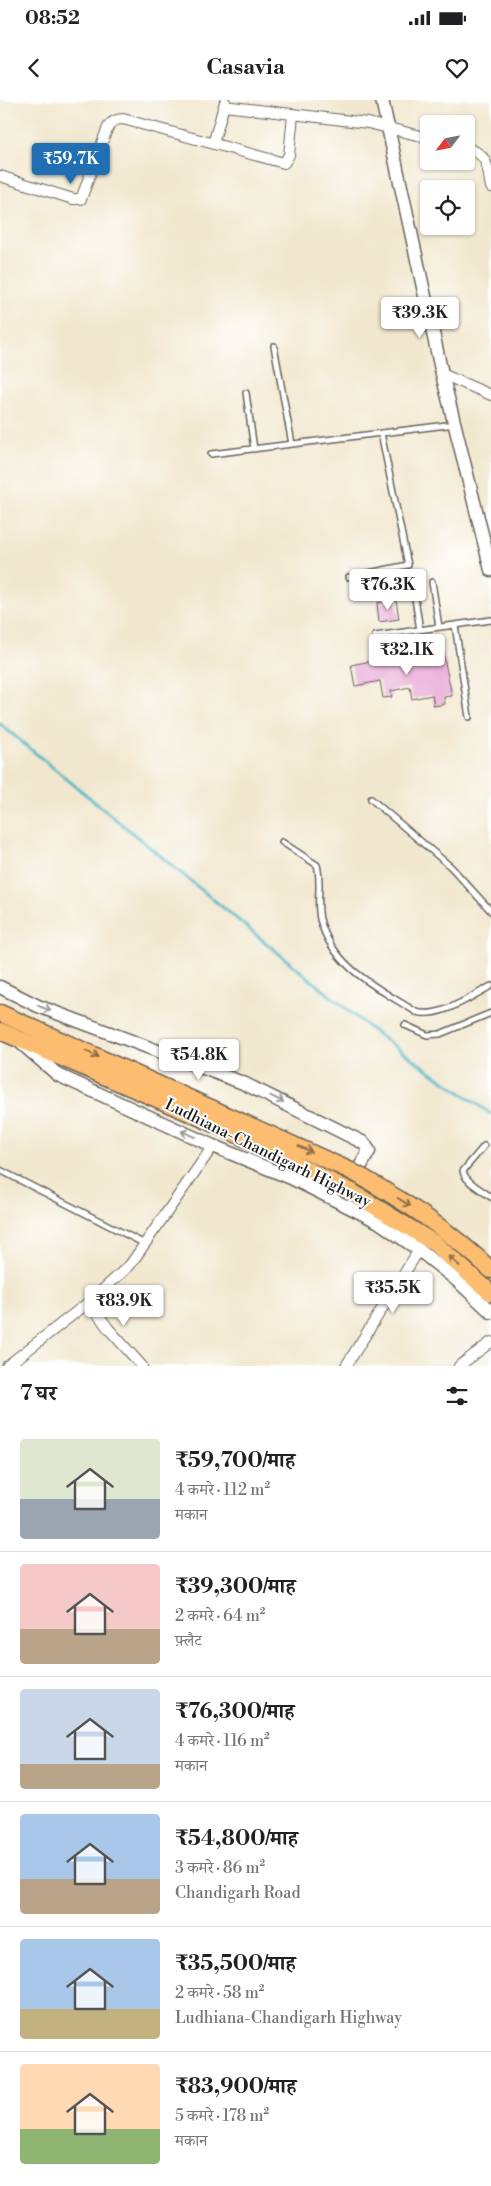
<!DOCTYPE html>
<html lang="hi">
<head>
<meta charset="utf-8">
<style>
  :root { --surface:#fff; --page:#f2f2f2; --text:#202124; --muted:#757577; --line:#e0e0e0; --accent:#1f6fb2 }
  body { margin:0; font-family:"Libre Bodoni","Noto Serif Devanagari",serif; background:var(--page); color:var(--text); height:100vh; display:flex; flex-direction:column; font-size:19px; white-space:nowrap }
  * { box-sizing:border-box; margin:0 }
  p { font-size:16px; color:var(--muted) }
  .icon { flex:none; width:28px; height:28px; fill:none; stroke:currentColor; stroke-width:2; stroke-linecap:round; stroke-linejoin:round }
  .map { position:relative; height:1266px; overflow:hidden }
  .panel { display:flex; flex-direction:column; background:var(--surface); flex:1 }
  .panel>* { flex:none }
  .needle { width:32px; rotate:238deg }
  .tools { position:absolute; left:420px; top:15px; display:grid; gap:10px }
  .tools a { display:grid; place-items:center; width:55px; height:55px; border-radius:5px; background:var(--surface); box-shadow:0 1px 4px #0004; font-size:25px }
  .price { position:absolute; translate:-50% -42px; padding:0 11px; border-radius:5px; background:#fff; color:#222; font-size:16px; line-height:32px; filter:drop-shadow(0 1px 2px #0008) }
  .price::after { content:''; position:absolute; left:50%; top:30px; width:15px; height:11px; margin-left:-8px; background:inherit; clip-path:polygon(0 0,100% 0,50% 100%) }
  .price.active { background:var(--accent); color:#fff }
  ul { padding:0; list-style:none }
  li { display:flex; align-items:center; gap:15px; height:125px; padding:0 20px }
  li+li { border-top:1px solid var(--line) }
  li span { display:grid; place-items:center; flex:none; width:140px; height:100px; border-radius:5px; color:#555 }
  li>.icon { margin-inline-start:auto }
  span .icon { width:60px; height:60px; fill:#fffc; stroke-width:1 }
  li b { font-size:21px }
  h2 { display:flex; justify-content:space-between; align-items:center; height:60px; padding:0 20px; font-size:21px }
  .status { display:flex; justify-content:space-between; align-items:center; height:35px; padding:0 25px; background:var(--surface); direction:ltr }
  .status svg { height:14px; fill:currentColor }
  header { display:flex; justify-content:space-between; align-items:center; height:65px; padding:0 20px; background:var(--surface); font-size:22px; font-weight:800 }
  .map>svg:first-child { display:block }
</style>
</head>
<body>
<div class="status"><b>08:52</b><svg viewBox="0 0 49 12"><path d="M0 12V9h3v3zM5 12V6h3v6zM10 12V3h3v9zM15 12V0h3v12zM26 1h20v11H26zM47 4h2v5h-2z"/></svg></div>
<header><svg class="icon" aria-label="back" viewBox="0 0 24 24"><path d="M15 5l-7 7 7 7"/></svg>Casavia<svg class="icon" aria-label="heart" viewBox="0 0 24 24"><path d="M12 20l-8-8c-3-5 5-10 8-4 3-6 11-1 8 4z"/></svg></header>
<div class="map">
<svg width="491" height="1266" viewBox="0 0 491 1266">
  <rect width="100%" height="100%" fill="#fff"/>
  <filter id="ink" filterUnits="userSpaceOnUse"><feTurbulence type="fractalNoise" baseFrequency=".02" numOctaves="2"/><feDisplacementMap in="SourceGraphic" scale="10" xChannelSelector="R" yChannelSelector="G"/><feConvolveMatrix kernelMatrix="1 2 1 2 8 2 1 2 1" color-interpolation-filters="sRGB"/></filter>
  <filter id="wash" filterUnits="userSpaceOnUse"><feTurbulence type="fractalNoise" baseFrequency=".0096" numOctaves="4" result="noise"/><feDisplacementMap in="SourceGraphic" scale="20" xChannelSelector="R" yChannelSelector="G"/><feGaussianBlur stdDeviation="1.12" result="paint"/><feColorMatrix in="noise" values="0 0 0 0 0 0 0 0 0 0 0 0 0 0 0 0 0 1.4 0 .05"/><feComposite in="paint" operator="in"/></filter>
  <g filter="url(#wash)">
    <rect width="100%" height="100%" fill="#f1e7ce"/>
    <g fill="none" stroke-linecap="round" stroke-linejoin="round">
      <path stroke="#4bb5c8" stroke-width="3" d="M0,624L373,931L491,1014"/>
    </g>
    <g id="blocks">
      <path fill="#e6a2d2" d="M396,500L399,519L379,522L377,503Z
        M383,549L384,555L390,554V560L411,556L412,559L443,553L452,596L444,597L445,604L434,606L432,595L412,599L410,587L391,591L392,597L383,598L380,581L355,586L351,565L377,560L375,551Z"/>
    </g>
  </g>
  <g filter="url(#ink)">
    <use href="#blocks" fill-opacity="0" stroke="#67635a" stroke-width="1"/>
    <g fill="none" stroke-linecap="round" stroke-linejoin="round">
      <defs>
        <path id="service" d="M274,246L292,344
          M246,293L254,349
          M211,354L455,324
          M349,477L408,465L381,333
          M412,480L420,530
          M432,482L439,527
          M455,525L469,617
          M375,536L491,520
          M371,699L451,767L491,811
          M282,742L317,765C322,783 316,801 320,819C332,867 378,888 416,912C439,919 470,897 491,886
          M405,925L427,935L440,934L491,913
          M484,1046L463,1071C465,1082 482,1090 491,1097
          M0,1070L145,1144"/>
        <path id="minor" d="M224,6L368,23L429,38
          M213,44L225,2
          M466,48C489,54 487,67 491,87
          M0,76L73,99H81L108,27C112,21 116,19 123,19L284,63L289,55L293,15
          M442,274L491,295
          M89,1202L108,1228L142,1266
          M7,1266L89,1202L130,1165L213,1046
          M346,1266L419,1150
          M459,1266L491,1242"/>
        <path id="tertiary" d="M382,0L442,274L491,470
          M0,887L38,906L243,983L364,1043L369,1051L343,1098
          M21,943L58,975L213,1046L291,1078L379,1122L419,1150L459,1182L491,1212"/>
        <path id="trunk" d="M0,913L351,1071
          M0,931L224,1028L342,1087
          M362,1077C410,1105 450,1131 491,1170
          M352,1092L434,1143L491,1193"/>
      </defs>
      <use href="#service" stroke="#67635a" stroke-width="8"/>
      <use href="#minor" stroke="#67635a" stroke-width="12"/>
      <use href="#tertiary" stroke="#67635a" stroke-width="15"/>
      <use href="#trunk" stroke="#67635a" stroke-width="19"/>
      <use href="#service" stroke="#fff" stroke-width="5"/>
      <use href="#minor" stroke="#fff" stroke-width="10"/>
      <use href="#tertiary" stroke="#fff" stroke-width="12"/>
      <use href="#trunk" stroke="#fcbd6f" stroke-width="16"/>
      <defs>
        <path id="trunk-bridge" d="M351,1071L362,1077
          M342,1087L352,1092"/>
      </defs>
      <use href="#trunk-bridge" stroke="#67635a" stroke-width="19" stroke-linecap="butt"/>
      <use href="#trunk-bridge" stroke="#fcbd6f" stroke-width="16"/>
    </g>
    <defs><path id="oneway-shaft" d="M-6 0H5M1.5-3L5.5 0L1.5 3" fill="none" stroke-width="1.6" stroke-linecap="round" stroke-linejoin="round" transform="scale(1.25)"/></defs>
    <g stroke="#999">
      <use href="#oneway-shaft" transform="translate(44 908) rotate(21)"/>
      <use href="#oneway-shaft" transform="translate(277 999) rotate(26)"/>
      <use href="#oneway-shaft" transform="translate(188 1034) rotate(-156)"/>
    </g>
    <g stroke="#8c6c46">
      <use href="#oneway-shaft" transform="translate(92 954) rotate(24)"/>
      <use href="#oneway-shaft" transform="translate(305 1049) rotate(24)"/>
      <use href="#oneway-shaft" transform="translate(404 1102) rotate(32)"/>
      <use href="#oneway-shaft" transform="translate(454 1161) rotate(-139)"/>
    </g>
  </g>
  <g text-anchor="middle" dominant-baseline="central" stroke-width="4" stroke-linejoin="round" paint-order="stroke">
    <g font-size="16" fill="#1c1c1c" stroke="#fff">
      <text transform="translate(268 1053) rotate(26)">Ludhiana-Chandigarh Highway</text>
    </g>
  </g>
</svg>
<div class="tools">
<a><svg class="needle" viewBox="-14 -14 28 28"><path d="M0-13l5 13h-10z" fill="#e53935"/><path d="M0 13l5-13h-10z" fill="#757577"/></svg></a>
<a><svg class="icon" aria-label="locate" viewBox="0 0 24 24"><circle cx="12" cy="12" r="6"/><path d="M12 2v4M12 18v4M2 12h4M18 12h4"/></svg></a>
</div>
<b class="price active" style="left:71px;top:85px">₹59.7K</b>
<b class="price" style="left:420px;top:239px">₹39.3K</b>
<b class="price" style="left:388px;top:511px">₹76.3K</b>
<b class="price" style="left:407px;top:576px">₹32.1K</b>
<b class="price" style="left:199px;top:981px">₹54.8K</b>
<b class="price" style="left:393px;top:1214px">₹35.5K</b>
<b class="price" style="left:124px;top:1227px">₹83.9K</b>
</div>
<section class="panel">
<h2>7 घर<svg class="icon" aria-label="filters" viewBox="0 0 24 24"><path d="M4 7h16M4 17h16"/><circle cx="9" cy="7" r="2"/><circle cx="15" cy="17" r="2"/></svg></h2>
<ul>
<li><span style="background:linear-gradient(#dfe7d0 60%,#9aa5b1 0)"><svg class="icon" aria-label="home" viewBox="0 0 24 24"><path d="M3 11l9-7 9 7M6 9v11h12V9"/></svg></span><div><b>₹59,700/माह</b><p>4 कमरे · 112 m²</p><p>मकान</p></div></li>
<li><span style="background:linear-gradient(#f6c9c9 65%,#b9a48a 0)"><svg class="icon" aria-label="home" viewBox="0 0 24 24"><path d="M3 11l9-7 9 7M6 9v11h12V9"/></svg></span><div><b>₹39,300/माह</b><p>2 कमरे · 64 m²</p><p>फ़्लैट</p></div></li>
<li><span style="background:linear-gradient(#c9d6e8 75%,#b9a48a 0)"><svg class="icon" aria-label="home" viewBox="0 0 24 24"><path d="M3 11l9-7 9 7M6 9v11h12V9"/></svg></span><div><b>₹76,300/माह</b><p>4 कमरे · 116 m²</p><p>मकान</p></div></li>
<li><span style="background:linear-gradient(#a9c7e8 65%,#b9a48a 0)"><svg class="icon" aria-label="home" viewBox="0 0 24 24"><path d="M3 11l9-7 9 7M6 9v11h12V9"/></svg></span><div><b>₹54,800/माह</b><p>3 कमरे · 86 m²</p><p>Chandigarh Road</p></div></li>
<li><span style="background:linear-gradient(#a9c7e8 70%,#c2b280 0)"><svg class="icon" aria-label="home" viewBox="0 0 24 24"><path d="M3 11l9-7 9 7M6 9v11h12V9"/></svg></span><div><b>₹35,500/माह</b><p>2 कमरे · 58 m²</p><p>Ludhiana-Chandigarh Highway</p></div></li>
<li><span style="background:linear-gradient(#ffd9b3 65%,#8fb573 0)"><svg class="icon" aria-label="home" viewBox="0 0 24 24"><path d="M3 11l9-7 9 7M6 9v11h12V9"/></svg></span><div><b>₹83,900/माह</b><p>5 कमरे · 178 m²</p><p>मकान</p></div></li>
</ul>
</section>
</body>
</html>
